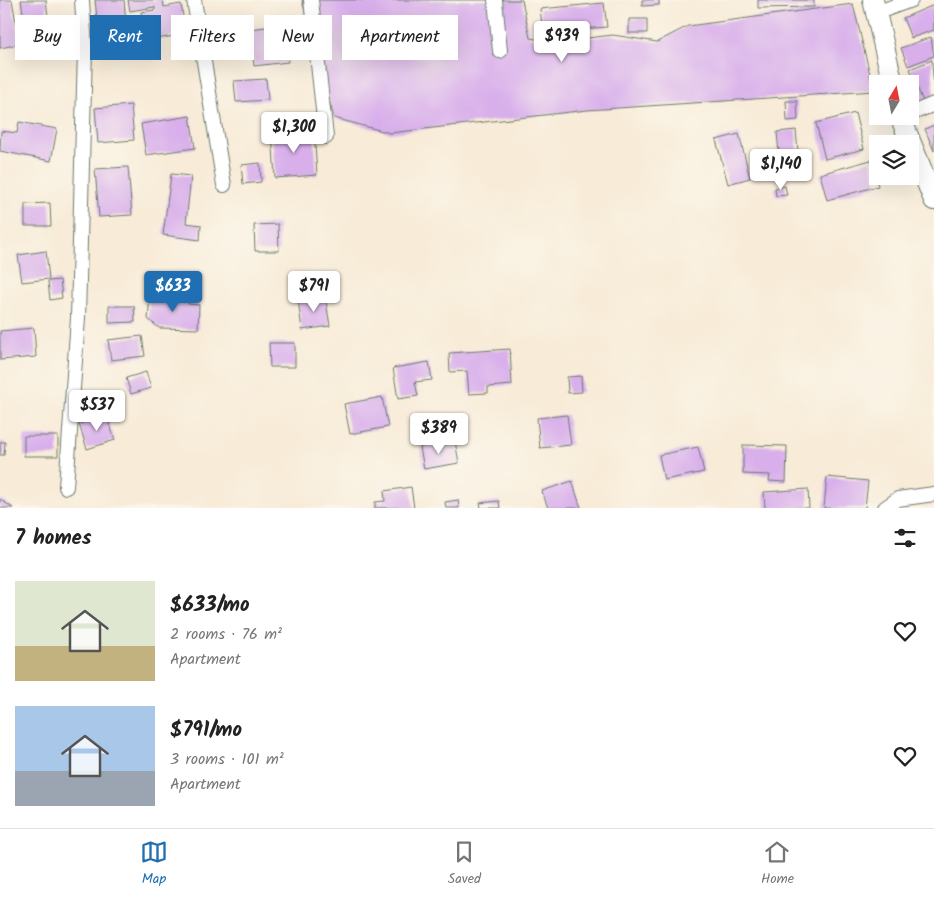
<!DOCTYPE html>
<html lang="en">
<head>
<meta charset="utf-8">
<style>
  :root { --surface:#fff; --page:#f6f6f6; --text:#222; --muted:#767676; --line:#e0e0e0; --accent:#1f6fb2 }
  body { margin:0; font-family:Kalam,sans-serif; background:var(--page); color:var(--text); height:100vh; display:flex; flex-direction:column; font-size:19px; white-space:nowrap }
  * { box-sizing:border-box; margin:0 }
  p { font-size:16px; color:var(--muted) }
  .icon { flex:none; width:28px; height:28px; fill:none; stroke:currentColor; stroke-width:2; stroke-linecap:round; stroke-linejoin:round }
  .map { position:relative; height:508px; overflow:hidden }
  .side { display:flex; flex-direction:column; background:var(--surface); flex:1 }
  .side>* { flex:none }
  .hud { position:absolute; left:15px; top:15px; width:500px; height:45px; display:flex; gap:10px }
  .needle { width:32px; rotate:10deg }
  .fabs { position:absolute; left:869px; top:75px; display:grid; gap:10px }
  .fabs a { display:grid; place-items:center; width:50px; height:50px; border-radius:0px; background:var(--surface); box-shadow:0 5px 20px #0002; font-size:25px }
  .price { position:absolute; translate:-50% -42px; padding:0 11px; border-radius:5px; background:#fff; color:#222; font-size:16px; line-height:32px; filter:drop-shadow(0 1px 2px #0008) }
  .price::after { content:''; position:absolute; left:50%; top:30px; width:15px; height:11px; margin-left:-8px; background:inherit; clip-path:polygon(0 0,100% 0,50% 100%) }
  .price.on { background:var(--accent); color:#fff }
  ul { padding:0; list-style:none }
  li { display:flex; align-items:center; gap:15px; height:125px; padding:0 15px }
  li span { display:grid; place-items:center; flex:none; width:140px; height:100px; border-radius:0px; color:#555 }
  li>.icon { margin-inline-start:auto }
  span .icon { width:60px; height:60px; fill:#fffc; stroke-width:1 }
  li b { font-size:21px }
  h2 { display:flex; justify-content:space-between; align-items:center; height:60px; padding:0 15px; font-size:21px }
  .pill { padding:0 18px; border-radius:0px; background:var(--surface); box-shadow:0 5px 20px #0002; font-size:18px; line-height:45px }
  .pill.on { background:var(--accent); color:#fff }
  .tabs { display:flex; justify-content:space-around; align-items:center; height:70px; border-top:1px solid var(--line); background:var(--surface); font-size:14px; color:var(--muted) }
  .tabs a { display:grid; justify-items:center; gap:2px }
  .tabs .on { color:var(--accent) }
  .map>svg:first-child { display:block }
</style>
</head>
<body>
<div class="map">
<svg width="934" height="508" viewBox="0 0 934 508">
  <rect width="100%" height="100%" fill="#fbf7ec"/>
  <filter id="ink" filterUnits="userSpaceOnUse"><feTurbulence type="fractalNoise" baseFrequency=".02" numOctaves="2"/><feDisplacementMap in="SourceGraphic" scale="10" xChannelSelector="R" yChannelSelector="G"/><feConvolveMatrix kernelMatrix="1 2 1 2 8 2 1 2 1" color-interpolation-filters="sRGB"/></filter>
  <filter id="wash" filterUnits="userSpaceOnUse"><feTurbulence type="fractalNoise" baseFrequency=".0096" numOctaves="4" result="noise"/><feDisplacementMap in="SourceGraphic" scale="20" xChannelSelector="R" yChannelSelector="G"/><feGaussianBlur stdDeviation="1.12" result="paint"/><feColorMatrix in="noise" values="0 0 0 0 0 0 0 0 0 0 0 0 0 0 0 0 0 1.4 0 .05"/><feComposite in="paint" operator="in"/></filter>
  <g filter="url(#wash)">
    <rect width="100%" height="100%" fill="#f8ebd7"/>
    <g id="blocks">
      <path fill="#d8afeb" d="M0,0H12L20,44L0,48Z
        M21,0H46L48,17L24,20Z
        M95,0H124L126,24L98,27Z
        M128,0H163L164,7L181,4L186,34L145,41L141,12L155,10V7L130,11Z
        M302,0H522L530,38L553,42L613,35L657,42L688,26L853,4L874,91L587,110L390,133L334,118Z
        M642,0H659V5L642,6Z
        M758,0H814V7L758,8Z
        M604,3L607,27L543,32L540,9Z
        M934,5V30L911,38L903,18Z
        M629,19H647V33H629Z
        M61,25L62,53L26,54L25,26Z
        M283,25L288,62L254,66L250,29Z
        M931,37L934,56L908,66L901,48Z
        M932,60L934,100L924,104L910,69Z
        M266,79L268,100L236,102L234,81Z
        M786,101H797L798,120L787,121Z
        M131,105L134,140L98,143L95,108Z
        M855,113L864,149L825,159L816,123Z
        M190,116L195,148L146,155L141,124Z
        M19,122L57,129L51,161L0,151L1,131L17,133Z
        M934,125V151L925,129Z
        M314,129L317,175L275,178L272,132Z
        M796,130L798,152L779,154L777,132Z
        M739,134L750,178L728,184L716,140Z
        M871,160L878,186L827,200L820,174Z
        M260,163L261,182L243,184L241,165Z
        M128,167L132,215L99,217L95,169Z
        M171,174L191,176L186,223L201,225L200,240L163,235Z
        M785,186L787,195L776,196L775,188Z
        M50,203L51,226H25V204Z
        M278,224L279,251H255L254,225Z
        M46,251L49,279L22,282L18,255Z
        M60,280L62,298L50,300L48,281Z
        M325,295L330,326L302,330L298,299Z
        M150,296L188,298V304L199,305L198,329L159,328L148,319Z
        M109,306H134L135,322L109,323Z
        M34,328L36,357L0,360V331Z
        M142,336L145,356L111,360L108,340Z
        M269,343H295V367H270Z
        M510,349L512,385L488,387V393L469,394L467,371L450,372L449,353Z
        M429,362L432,380L415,382L418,396L398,399L393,368Z
        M146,372L151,388L131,394L126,378Z
        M581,376L582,392L568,393L567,377Z
        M382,397L388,427L350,434L344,404Z
        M106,415L115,440L87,449L79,424Z
        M567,415L571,445L540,448L537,418Z
        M24,436H58V456H24Z
        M455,441L459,463L424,469L420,447Z
        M0,442H5L4,455H0Z
        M743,445L787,446L786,482L769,481L770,475L743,474Z
        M698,447L704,472L664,480L659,455Z
        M827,477L868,481L865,508H824Z
        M572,481L581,508H548L542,491Z
        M411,487L414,508H375V502L385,501L384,491Z
        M808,489L809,508H765L764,492Z
        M0,499L13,508H0Z
        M458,500L459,508H446L445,502Z
        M499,501L500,508H481L480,503Z"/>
    </g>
  </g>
  <g filter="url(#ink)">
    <use href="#blocks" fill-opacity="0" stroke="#6b7a6d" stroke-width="1"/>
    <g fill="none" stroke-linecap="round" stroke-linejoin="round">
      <defs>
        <path id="minor" d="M194,0L224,185
          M311,0L326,137
          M495,0L500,51
          M876,13L911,0
          M910,114L934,104
          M66,487L78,318L85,49L82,0
          M885,508L898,499L934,494"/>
        <path id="secondary" d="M873,0L893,84
          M900,116L934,200"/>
      </defs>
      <use href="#minor" stroke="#6b7a6d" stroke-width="16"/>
      <use href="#secondary" stroke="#6b7a6d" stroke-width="22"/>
      <use href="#minor" stroke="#fff" stroke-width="14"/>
      <use href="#secondary" stroke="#fff" stroke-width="20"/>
    </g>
  </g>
</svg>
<div class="fabs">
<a><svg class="needle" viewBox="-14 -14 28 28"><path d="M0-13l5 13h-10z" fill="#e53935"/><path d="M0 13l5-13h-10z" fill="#767676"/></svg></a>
<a><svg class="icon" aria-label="layers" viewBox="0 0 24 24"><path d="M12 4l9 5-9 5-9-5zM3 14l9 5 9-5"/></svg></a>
</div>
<b class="price" style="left:562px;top:63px">$939</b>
<b class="price" style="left:294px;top:154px">$1,300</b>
<b class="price" style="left:781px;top:191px">$1,140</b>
<b class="price on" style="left:173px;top:313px">$633</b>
<b class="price" style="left:314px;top:313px">$791</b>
<b class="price" style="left:97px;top:432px">$537</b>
<b class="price" style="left:439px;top:455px">$389</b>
<div class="hud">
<a class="pill">Buy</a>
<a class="pill on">Rent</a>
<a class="pill">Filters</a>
<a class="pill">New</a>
<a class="pill">Apartment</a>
</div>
</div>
<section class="side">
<h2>7 homes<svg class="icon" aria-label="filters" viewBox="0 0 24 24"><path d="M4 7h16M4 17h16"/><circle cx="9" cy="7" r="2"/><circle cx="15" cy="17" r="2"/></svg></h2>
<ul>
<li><span style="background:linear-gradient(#dfe7d0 65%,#c2b280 0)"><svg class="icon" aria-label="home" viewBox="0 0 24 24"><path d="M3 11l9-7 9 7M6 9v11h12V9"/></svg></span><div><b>$633/mo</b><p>2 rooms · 76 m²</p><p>Apartment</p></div><svg class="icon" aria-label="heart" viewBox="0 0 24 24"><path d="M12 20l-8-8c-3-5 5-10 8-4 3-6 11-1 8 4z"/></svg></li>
<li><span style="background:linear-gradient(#a9c7e8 65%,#9aa5b1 0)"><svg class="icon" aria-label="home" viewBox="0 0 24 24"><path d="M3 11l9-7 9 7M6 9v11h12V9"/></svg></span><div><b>$791/mo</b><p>3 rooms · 101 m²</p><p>Apartment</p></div><svg class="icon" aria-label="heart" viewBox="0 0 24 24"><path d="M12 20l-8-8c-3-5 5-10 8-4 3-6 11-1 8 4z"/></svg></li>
</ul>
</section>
<nav class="tabs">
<a class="on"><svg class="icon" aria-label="map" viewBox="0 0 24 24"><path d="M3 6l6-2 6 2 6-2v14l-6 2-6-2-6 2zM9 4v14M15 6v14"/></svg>Map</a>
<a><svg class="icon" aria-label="saved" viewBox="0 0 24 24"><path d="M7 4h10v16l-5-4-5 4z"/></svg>Saved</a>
<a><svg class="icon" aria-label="home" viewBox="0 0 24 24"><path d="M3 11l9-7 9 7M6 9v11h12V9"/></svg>Home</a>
</nav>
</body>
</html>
